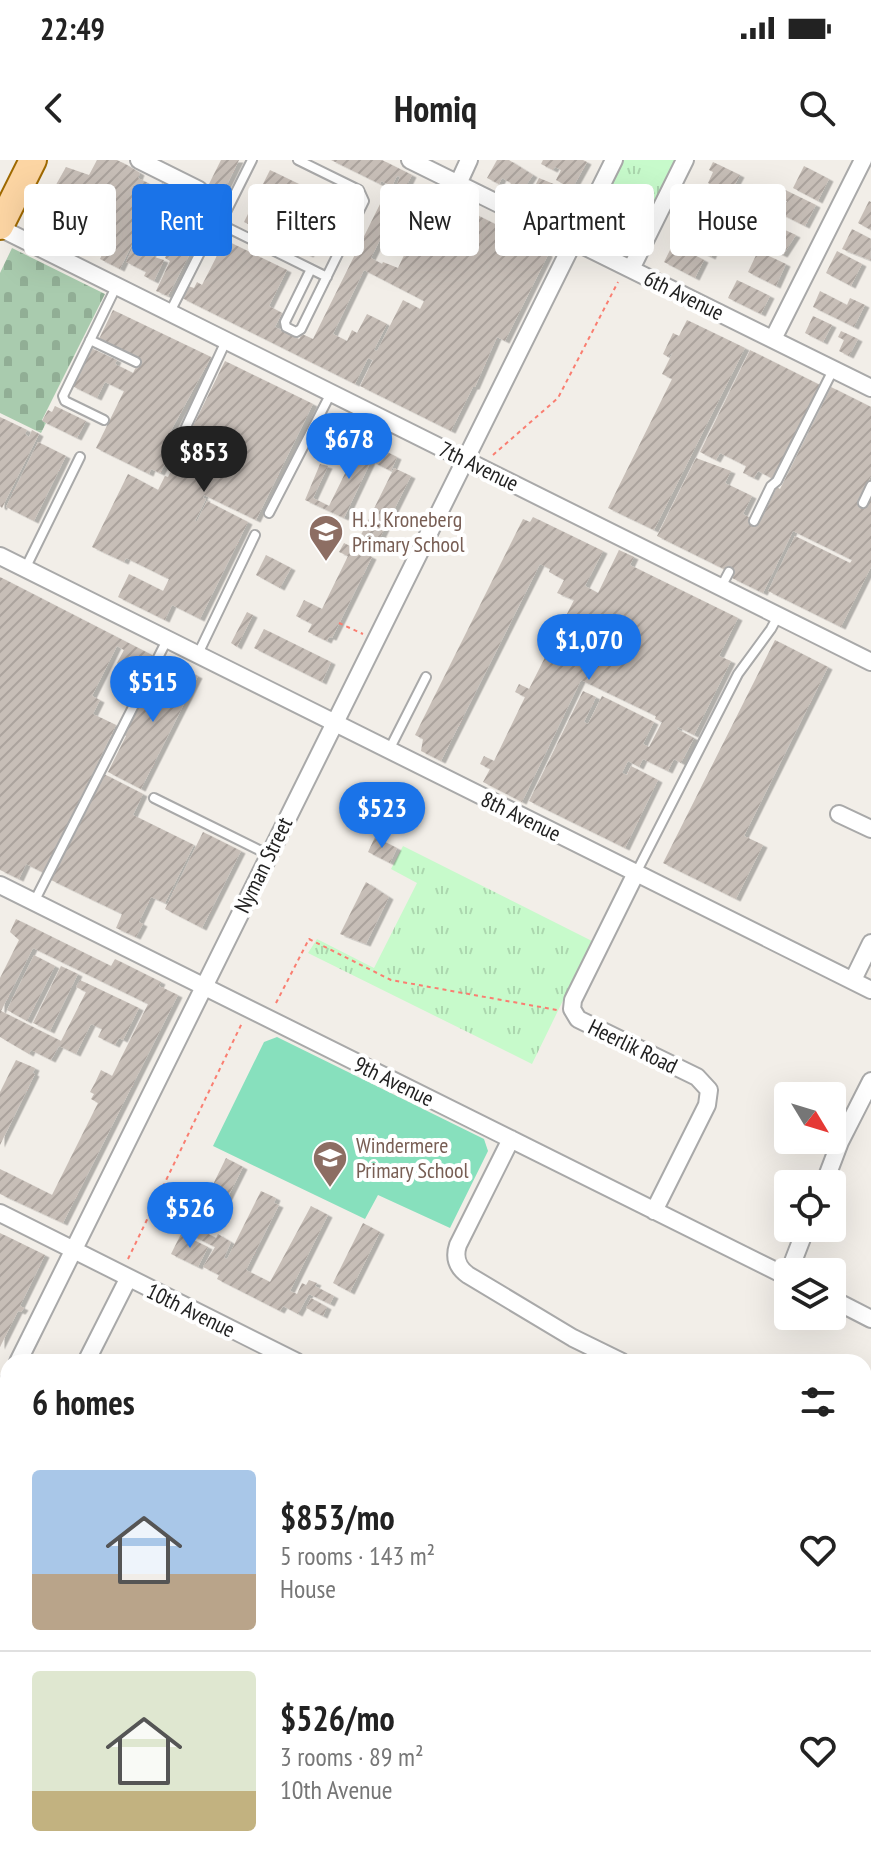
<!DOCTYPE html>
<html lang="en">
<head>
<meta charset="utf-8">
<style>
  :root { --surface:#fff; --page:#f2f2f2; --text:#222; --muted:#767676; --line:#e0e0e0; --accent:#1a73e8 }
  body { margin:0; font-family:"PT Sans Narrow",sans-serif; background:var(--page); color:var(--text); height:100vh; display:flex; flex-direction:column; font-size:30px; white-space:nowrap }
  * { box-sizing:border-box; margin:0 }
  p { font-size:26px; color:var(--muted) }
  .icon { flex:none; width:44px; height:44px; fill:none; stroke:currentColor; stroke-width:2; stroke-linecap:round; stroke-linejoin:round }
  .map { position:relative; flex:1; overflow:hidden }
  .details { position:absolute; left:0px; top:1194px; width:872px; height:512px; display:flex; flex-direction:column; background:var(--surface); border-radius:24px 24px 0 0; box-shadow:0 8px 32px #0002 }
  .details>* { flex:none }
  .top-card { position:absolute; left:24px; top:24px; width:824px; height:72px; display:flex; gap:16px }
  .needle { width:52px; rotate:128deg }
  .tools { position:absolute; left:774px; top:922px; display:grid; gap:16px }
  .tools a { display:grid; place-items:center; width:72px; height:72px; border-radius:8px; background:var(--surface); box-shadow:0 8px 32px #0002; font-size:40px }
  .price { position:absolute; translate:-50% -68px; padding:0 18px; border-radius:28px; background:var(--accent); color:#fff; font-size:26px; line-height:52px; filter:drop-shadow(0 2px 4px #0008) }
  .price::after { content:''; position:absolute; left:50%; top:48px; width:24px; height:18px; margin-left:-12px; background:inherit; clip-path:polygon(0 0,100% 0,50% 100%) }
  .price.active { background:#222; color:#fff }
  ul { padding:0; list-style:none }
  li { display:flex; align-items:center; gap:24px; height:200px; padding:0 32px }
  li+li { border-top:2px solid var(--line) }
  li span { display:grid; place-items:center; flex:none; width:224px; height:160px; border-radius:8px; color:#555 }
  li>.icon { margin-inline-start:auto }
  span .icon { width:96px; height:96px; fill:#fffc; stroke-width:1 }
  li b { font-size:34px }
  h2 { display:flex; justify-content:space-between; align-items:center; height:96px; padding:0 32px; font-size:34px }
  .pill { padding:0 28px; border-radius:8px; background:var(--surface); box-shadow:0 8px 32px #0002; font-size:28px; line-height:72px }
  .pill.active { background:var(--accent); color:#fff }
  .status { display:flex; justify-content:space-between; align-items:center; height:56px; padding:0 40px; background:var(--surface); direction:ltr }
  .status svg { height:22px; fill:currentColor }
  header { display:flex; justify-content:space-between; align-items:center; height:104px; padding:0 32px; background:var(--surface); font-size:36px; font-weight:700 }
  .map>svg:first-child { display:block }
</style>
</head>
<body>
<div class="status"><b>22:49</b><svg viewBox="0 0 49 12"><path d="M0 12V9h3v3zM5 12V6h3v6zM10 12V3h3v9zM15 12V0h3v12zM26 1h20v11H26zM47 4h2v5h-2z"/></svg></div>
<header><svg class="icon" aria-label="back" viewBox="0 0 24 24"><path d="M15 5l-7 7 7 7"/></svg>Homiq<svg class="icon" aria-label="search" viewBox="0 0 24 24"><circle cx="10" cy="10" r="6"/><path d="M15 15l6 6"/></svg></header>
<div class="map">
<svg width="871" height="1706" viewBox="0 0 871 1706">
  <defs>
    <pattern id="cemetery-stones" width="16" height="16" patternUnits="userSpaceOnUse" patternTransform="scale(2)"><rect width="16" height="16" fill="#a9cbae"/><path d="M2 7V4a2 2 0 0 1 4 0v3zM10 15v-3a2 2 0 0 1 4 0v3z" fill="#91ae95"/></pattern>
    <pattern id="park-tufts" width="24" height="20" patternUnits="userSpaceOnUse" patternTransform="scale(2)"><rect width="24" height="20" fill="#c7facb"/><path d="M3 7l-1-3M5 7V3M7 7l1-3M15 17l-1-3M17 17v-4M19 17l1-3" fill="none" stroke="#abd6ae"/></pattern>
    <pattern id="building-hatch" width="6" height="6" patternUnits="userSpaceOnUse" patternTransform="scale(2)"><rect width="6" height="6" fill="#c7beb7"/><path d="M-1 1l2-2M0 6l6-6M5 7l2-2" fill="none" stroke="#aba39d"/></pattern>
    <filter id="shadow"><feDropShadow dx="4.5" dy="2.5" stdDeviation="0" flood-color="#0004"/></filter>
  </defs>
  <rect width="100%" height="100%" fill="#f2eee8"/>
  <path fill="url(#cemetery-stones)" d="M12,88L105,134L42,260L46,263L41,273L0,253V113Z"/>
  <path fill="url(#park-tufts)" d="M621,0H679L634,88L622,94L594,82L587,72Z
    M403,686L592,781L532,904L308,793L317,779L374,808L417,723L391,709Z"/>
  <path fill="#87e0bd" d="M277,877L484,979L488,991L450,1068L378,1035L365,1059L213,986L264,882Z
    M663,1698H833L829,1706H679Z"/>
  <path fill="url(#building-hatch)" fill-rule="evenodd" filter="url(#shadow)" d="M97,0H117L127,5L140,13L138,18L152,25L150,27L153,28L151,34L155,37L162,23L170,27L152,64L144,60L120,109L100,99L107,84L74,68L73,71L40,53L66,7L89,15Z
    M221,0H239L215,49L207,46L205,50L211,53L168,136L156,131L170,101L165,98L168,91L157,86L161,79L172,83L150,72L154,64L182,77L183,75L154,61L168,35L183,42L181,47L184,49L187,44L192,47L195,40L200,42Z
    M331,0H382L412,15L371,98L382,104L383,102L398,108L413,76L397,68L421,24L424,26L423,28L509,71L511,68L517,70L518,68L543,81L548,95L505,181L497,177L475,227H473L451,271L360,226L373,200L368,198L355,224L182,138L188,126L194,128L197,122L202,125L225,80L287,110L269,146L282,153L275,167L299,179L302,174L313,179L388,28L394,31L400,17L397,16L392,26L381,21L380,24ZM364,110L424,141L420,149L403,140L377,191L374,190L387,164L367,154L357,173L352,170L347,181L333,174Z
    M497,0H509L533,15L521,33L509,26L511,23L502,18L499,24L487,18Z
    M543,0H583L587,2L572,29L556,20L561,10L555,7L553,10L541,4Z
    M713,2L740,15L730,34L708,23L713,12L709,10Z
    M804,6L829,19L818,41L793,28Z
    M270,10L336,42L309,95L244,62Z
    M539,18L573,32L559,53L529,38Z
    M702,27L730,41L720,62L691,47Z
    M781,28L816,45L805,66L781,54L787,41L777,36Z
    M869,41L871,42V70L858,63Z
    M686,61L711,74L706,83L715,88L711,97L677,80Z
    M776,66L796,75L783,95L754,81L759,70L766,73L768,69L773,72Z
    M852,69L871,79L870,100L842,89Z
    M139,75L155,84L151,96L164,100L154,121L144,116L146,112L126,102Z
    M673,84L704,100L695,118L664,102Z
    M758,91L786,104L776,126L748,112Z
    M837,91L862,104L851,126L826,113Z
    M737,120L770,136L761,154L728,138Z
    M820,131L847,145L850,138L865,145L854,167L813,147Z
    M113,150L211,197L161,289L171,293L160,313L151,309L149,314L96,288L124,231L105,222L97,238L72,226L91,188L117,200L115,204L133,213L140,199L99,179Z
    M813,156L832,165L823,182L805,173Z
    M687,160L745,188L654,370L608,348L672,219L662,214L673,192L668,197L663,194L673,173L679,176Z
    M841,171L858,179L849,196L839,191L844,180L838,177Z
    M750,190L820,225L773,319L758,311L754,318L743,313L746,306L720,293L716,300L700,292Z
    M225,201L313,244L256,360L204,335L203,338L206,339L195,361H197L207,341L248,362L200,459L172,445L165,460L118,437L129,414L163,431L169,419L126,398L124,402L92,387L128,314L158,330L165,316L168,317Z
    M831,227L871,247V316L857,344L865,348L871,337V407L841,467L768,431L795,376L850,403L852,400L793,371L763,433L732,418L734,414L657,376L696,298L731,311L725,323L752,336L743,354L759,363L777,327L780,329Z
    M55,246L86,261L77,278L42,261L48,250L52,252Z
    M0,257L27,270L25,274L29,277L32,270L39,274L2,348L0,346Z
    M38,282L66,296L34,361L6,347Z
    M379,288L397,297L391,311L371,301L344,358L305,340L320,304L328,306L313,338L329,346L355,293L367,299L369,296L375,298Z
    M394,308L411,316L373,392L360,386L358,390L372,397L332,478L329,477L327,481L308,472L312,464L296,456L304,440L322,449L348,396L339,392L344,383L354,388L358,380L371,387L359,379Z
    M533,357L603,391L585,426L598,433L619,390L634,397L630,405L738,458L719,496L731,501L694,575L678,567L677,569L694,578L681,603L674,599L668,611L643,599L639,607L628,601L622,613L627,615L631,606L658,620L625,688L529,641L583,531L596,537L584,562L588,564L602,536L654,562L643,584L649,587L662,562L655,559L656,556L581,520L522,642L483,622L490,609L480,604L484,596L494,601L525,537L515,532L519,524L529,529L574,440L557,433L564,420L549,412L550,409L540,404L441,601L421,591L423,579L415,575L523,359L530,362Z
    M266,395L291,408L280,428L256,415Z
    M0,417L152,495L147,505L141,502L136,512L117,503L124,490L117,486L92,536L100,540L93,554L116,565L44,713L26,704L19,719L0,710Z
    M247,452L253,455L237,487L231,483Z
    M264,469L331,502L322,522L254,488Z
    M775,480L828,507L744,676L763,685L736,739L663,703Z
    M165,499L198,516L141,629L108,612L126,576L124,575Z
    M104,614L143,634L133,655L194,685L165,743L151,737L139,762L143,764L136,777L116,768L122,754L51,720Z
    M203,672L241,691L202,768L165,749Z
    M375,677L397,688L390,703L368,692Z
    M366,722L389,737L366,784L340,774Z
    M16,759L111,806L115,799L161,822L159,826L178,835L63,1063L0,1034V1009L52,1035L98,943L91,939L94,934L90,932L95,923L101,910L112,916L148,844L33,788L1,851L61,881L86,832L76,827L80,820L139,848L123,880L119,878L115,885L98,877L102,869L91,864L76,894L59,886L51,900L31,890L29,894L0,877V818L19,780L10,772Z
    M34,795L55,806L27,861L7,850Z
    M61,806L78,814L50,871L33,863Z
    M16,900L35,908L33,913L35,914L0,985V932Z
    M226,998L243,1007L213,1067L196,1059Z
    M261,1031L276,1038L274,1043L279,1045L246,1110L270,1122L311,1046L328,1055L290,1131L297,1134L302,1123L306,1125L309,1120L317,1123L315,1126L334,1136L330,1144L309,1134L298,1154L283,1146L280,1151L217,1119L219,1115L203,1107L215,1087L191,1075L195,1067L216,1078L218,1074L231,1082L224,1098L227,1099Z
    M363,1063L380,1072L350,1132L333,1123Z
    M0,1073L45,1095L20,1146L24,1148L21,1152L18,1151L0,1187Z
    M181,1074L208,1087L198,1107L171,1094Z
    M311,1138L327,1147L323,1156L306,1148Z
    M871,1544V1585L864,1599V1557Z"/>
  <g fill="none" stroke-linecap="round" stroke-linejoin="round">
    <defs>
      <path id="lane" d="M298,0L359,30L364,41L301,169L296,172L286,167L285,162L311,109
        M220,64L327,117
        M170,152L211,71L220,64L252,0
        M90,180L136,202
        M104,260L65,241L63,236L116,127
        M173,295L226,181
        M863,343L871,326
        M269,353L331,233
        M754,361L771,326L777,321L833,210
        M25,409L80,297
        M721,427L729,412
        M198,494L255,375
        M389,590L426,517
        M154,638L269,695
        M636,713L738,514L771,469L778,456
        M34,742L167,480"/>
      <path id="street" d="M139,0L199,30
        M410,0L871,228
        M458,24L469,0
        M0,68L871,502
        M631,109L685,0
        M773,179L863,0
        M0,396L871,830
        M839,654L871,669
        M636,713L573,840L572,849L578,859L697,917L709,930L707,945L654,1051
        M0,725L788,1117
        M853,820L871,783
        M511,979L458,1085C454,1097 457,1107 468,1115L573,1178L622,1202
        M824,1024L840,982L871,921
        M0,1053L297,1202
        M789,1112L806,1068
        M832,1139L871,1159
        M18,1202L614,0
        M86,1202L128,1119
        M0,1239L8,1222
        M864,1323L871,1327
        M0,1375L8,1359
        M864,1484L871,1488
        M0,1548L8,1552
        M303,1698L320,1706
        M633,1698L649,1706"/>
      <path id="primary" d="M0,66L33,0"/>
    </defs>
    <use href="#lane" stroke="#a9a9a9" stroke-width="12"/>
    <use href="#street" stroke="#a9a9a9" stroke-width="20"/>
    <use href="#primary" stroke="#9f6900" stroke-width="30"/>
    <path stroke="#fa7e71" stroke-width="2" stroke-dasharray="4 4" stroke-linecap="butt" d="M493,295L558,238L618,122
      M339,463L363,474
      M276,843L309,779L391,820L557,850
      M128,1099L242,863"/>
    <use href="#lane" stroke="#fff" stroke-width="8"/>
    <use href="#street" stroke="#fff" stroke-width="16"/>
    <use href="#primary" stroke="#fcd5a3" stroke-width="26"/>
  </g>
  <defs>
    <symbol id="school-pin" viewBox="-11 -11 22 30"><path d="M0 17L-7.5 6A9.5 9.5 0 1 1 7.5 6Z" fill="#8d6e63" stroke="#fff"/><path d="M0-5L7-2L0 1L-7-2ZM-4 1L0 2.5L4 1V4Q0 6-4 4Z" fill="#fff"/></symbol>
  </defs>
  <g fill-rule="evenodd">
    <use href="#school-pin" x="306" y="352" width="40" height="54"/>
    <use href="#school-pin" x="310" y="978" width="40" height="54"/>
  </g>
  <g text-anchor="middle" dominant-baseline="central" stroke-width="8" stroke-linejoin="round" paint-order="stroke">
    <g font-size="22" fill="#222" stroke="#fff">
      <text transform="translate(684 135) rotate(26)">6th Avenue</text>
      <text transform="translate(479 306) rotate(26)">7th Avenue</text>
      <text transform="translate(521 656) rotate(26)">8th Avenue</text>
      <text transform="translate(263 705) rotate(-64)">Nyman Street</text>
      <text transform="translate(633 886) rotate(26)">Heerlik Road</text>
      <text transform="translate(394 921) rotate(26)">9th Avenue</text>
      <text transform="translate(191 1150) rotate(26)">10th Avenue</text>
    </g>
    <g font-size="22" fill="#785e54" stroke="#fff" text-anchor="start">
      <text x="352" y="359">H. J. Kroneberg<tspan x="352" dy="25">Primary School</tspan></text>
      <text x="356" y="985">Windermere<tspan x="356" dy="25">Primary School</tspan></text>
    </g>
  </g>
</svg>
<div class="tools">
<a><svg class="needle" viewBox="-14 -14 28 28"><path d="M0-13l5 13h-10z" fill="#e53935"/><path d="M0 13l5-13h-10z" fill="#767676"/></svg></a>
<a><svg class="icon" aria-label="locate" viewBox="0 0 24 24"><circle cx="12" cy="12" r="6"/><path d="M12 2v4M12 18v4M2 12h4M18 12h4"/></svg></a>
<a><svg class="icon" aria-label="layers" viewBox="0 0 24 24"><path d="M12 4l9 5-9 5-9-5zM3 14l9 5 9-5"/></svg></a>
</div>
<b class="price" style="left:349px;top:321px">$678</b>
<b class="price active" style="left:204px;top:334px">$853</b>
<b class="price" style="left:589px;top:522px">$1,070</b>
<b class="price" style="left:153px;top:564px">$515</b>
<b class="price" style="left:382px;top:690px">$523</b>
<b class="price" style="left:190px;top:1090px">$526</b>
<div class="top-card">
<a class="pill">Buy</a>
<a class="pill active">Rent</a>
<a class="pill">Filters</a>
<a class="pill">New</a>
<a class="pill">Apartment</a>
<a class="pill">House</a>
</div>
<section class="details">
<h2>6 homes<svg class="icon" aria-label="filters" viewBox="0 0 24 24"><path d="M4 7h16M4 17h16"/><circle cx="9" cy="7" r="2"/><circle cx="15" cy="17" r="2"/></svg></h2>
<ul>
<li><span style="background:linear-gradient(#a9c7e8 65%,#b9a48a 0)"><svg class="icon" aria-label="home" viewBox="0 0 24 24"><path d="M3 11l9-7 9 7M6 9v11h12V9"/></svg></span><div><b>$853/mo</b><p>5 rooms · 143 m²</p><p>House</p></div><svg class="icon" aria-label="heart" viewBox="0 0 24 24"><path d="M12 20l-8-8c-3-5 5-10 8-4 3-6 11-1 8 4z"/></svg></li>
<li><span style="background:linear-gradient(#dfe7d0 75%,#c2b280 0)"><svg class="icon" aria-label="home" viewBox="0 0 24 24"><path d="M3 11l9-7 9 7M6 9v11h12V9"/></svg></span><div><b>$526/mo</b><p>3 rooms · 89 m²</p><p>10th Avenue</p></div><svg class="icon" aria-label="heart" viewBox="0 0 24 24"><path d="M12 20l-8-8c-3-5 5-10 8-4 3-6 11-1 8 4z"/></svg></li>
</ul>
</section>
</div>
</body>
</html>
